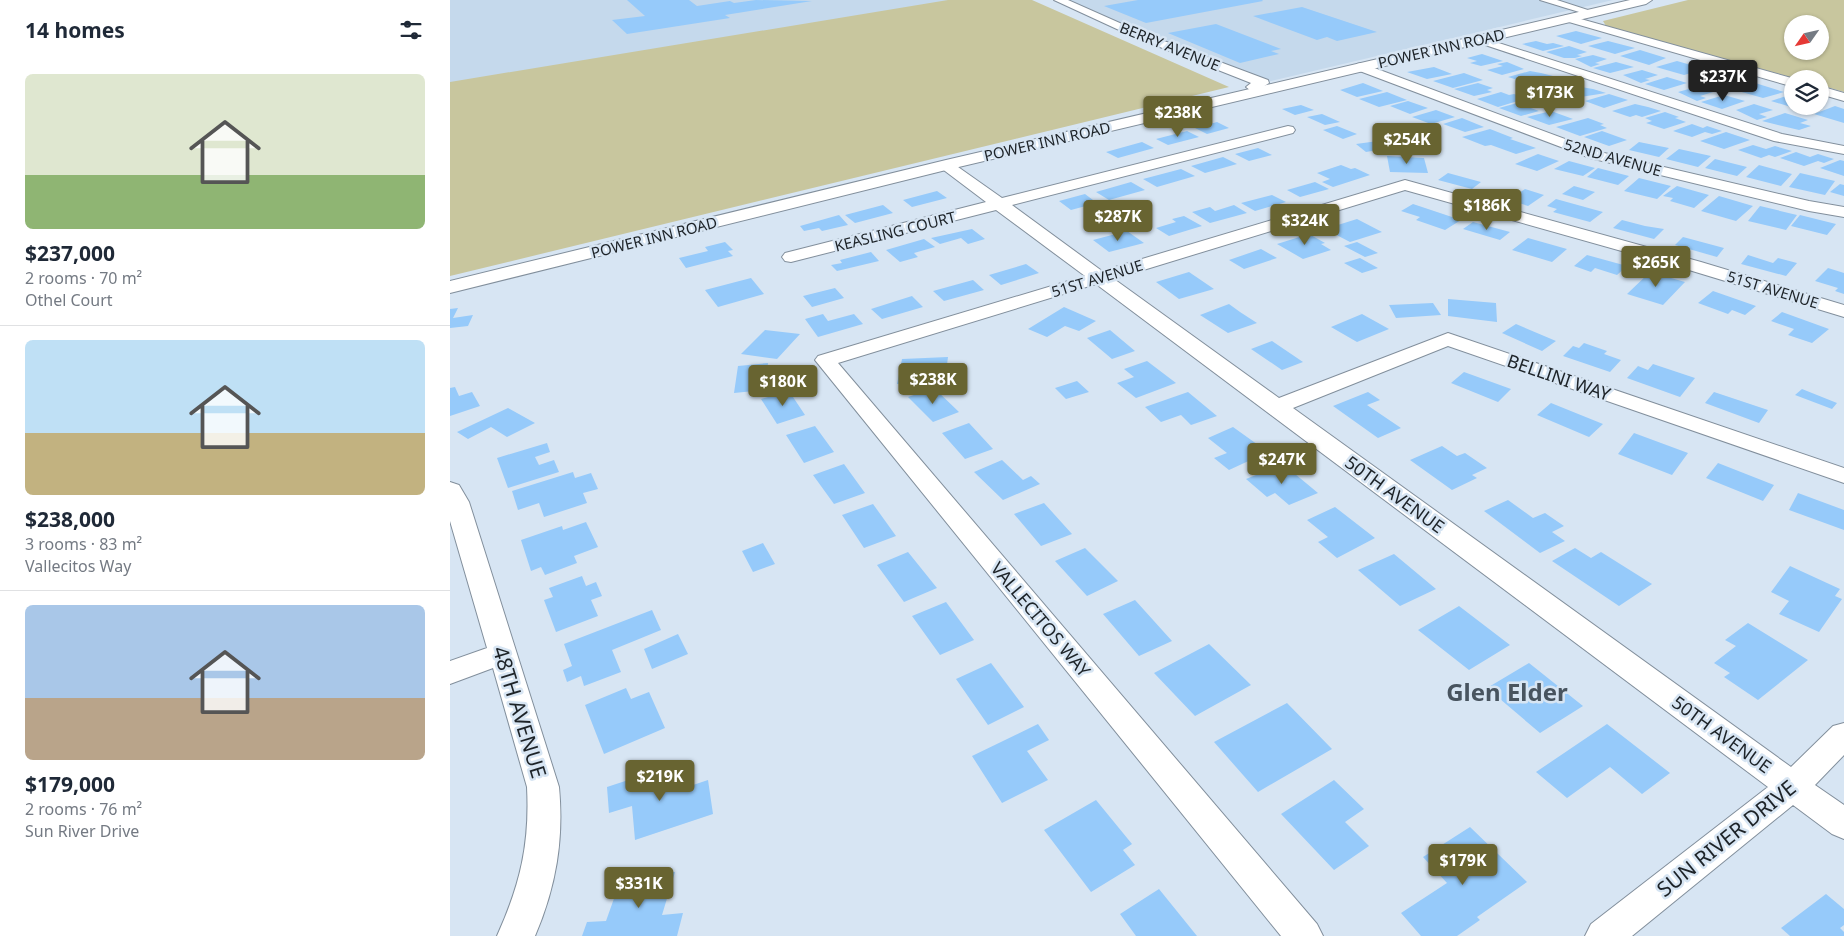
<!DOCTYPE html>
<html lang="en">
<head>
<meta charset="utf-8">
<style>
  :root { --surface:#fff; --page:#f6f6f7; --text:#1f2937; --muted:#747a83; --line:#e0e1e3; --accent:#686431 }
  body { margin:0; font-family:"Noto Sans",sans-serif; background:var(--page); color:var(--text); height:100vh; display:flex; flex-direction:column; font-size:19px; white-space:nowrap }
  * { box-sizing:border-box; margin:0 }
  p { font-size:16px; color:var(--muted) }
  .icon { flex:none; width:28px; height:28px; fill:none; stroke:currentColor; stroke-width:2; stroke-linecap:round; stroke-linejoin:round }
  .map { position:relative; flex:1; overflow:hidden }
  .details { display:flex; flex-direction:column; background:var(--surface); width:450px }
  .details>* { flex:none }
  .needle { width:32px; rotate:236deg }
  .fabs { position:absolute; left:1334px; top:15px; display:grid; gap:10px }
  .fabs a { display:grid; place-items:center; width:45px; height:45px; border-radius:50%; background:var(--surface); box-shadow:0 1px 4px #0004; font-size:25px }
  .price { position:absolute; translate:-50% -42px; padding:0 11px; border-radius:5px; background:var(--accent); color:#fff; font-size:16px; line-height:32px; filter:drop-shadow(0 1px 2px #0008) }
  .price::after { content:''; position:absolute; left:50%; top:30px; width:15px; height:11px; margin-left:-8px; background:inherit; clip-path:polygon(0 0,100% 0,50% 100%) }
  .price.selected { background:#222; color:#fff }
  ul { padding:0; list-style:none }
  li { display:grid; align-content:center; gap:10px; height:265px; padding:0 25px }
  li+li { border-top:1px solid var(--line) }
  li span { display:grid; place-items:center; height:155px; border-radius:8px; color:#555 }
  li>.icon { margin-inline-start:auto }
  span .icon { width:90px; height:90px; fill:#fffc; stroke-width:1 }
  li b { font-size:21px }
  h2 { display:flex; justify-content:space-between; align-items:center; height:60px; padding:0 25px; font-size:21px }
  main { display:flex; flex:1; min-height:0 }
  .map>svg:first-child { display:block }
</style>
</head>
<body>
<main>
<section class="details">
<h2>14 homes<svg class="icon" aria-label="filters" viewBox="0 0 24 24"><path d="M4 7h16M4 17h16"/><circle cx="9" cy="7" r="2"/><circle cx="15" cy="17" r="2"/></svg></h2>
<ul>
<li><span style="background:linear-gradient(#dfe7d0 65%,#8fb573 0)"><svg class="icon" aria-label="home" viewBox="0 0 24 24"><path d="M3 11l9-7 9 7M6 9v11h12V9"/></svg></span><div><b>$237,000</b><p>2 rooms · 70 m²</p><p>Othel Court</p></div></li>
<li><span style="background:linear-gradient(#bfe0f5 60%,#c2b280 0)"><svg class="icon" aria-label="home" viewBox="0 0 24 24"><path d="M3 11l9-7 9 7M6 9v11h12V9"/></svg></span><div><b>$238,000</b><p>3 rooms · 83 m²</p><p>Vallecitos Way</p></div></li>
<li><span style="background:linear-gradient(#a9c7e8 60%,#b9a48a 0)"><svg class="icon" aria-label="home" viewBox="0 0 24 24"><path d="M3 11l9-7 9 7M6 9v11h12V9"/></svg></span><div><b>$179,000</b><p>2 rooms · 76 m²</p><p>Sun River Drive</p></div></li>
</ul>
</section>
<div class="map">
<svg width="1394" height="936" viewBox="0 0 1394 936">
  <rect width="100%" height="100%" fill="#d7e5f3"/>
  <path fill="#c5d9ec" d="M0,0H512L0,84Z
    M614,0H1163L813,83Z"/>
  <path fill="#c8c69e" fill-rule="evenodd" d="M498,0H582L779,87L0,276V82Z
    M1238,0H1394V92L1370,85V79H1347L1156,26L1153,21ZM1342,24H1370V51H1342Z"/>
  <path fill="#96cafa" d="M177,0H239L247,6L280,1L284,3L306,0L362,1L275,15L280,18L177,34L162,20L195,16Z
    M688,0H812L813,1L696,23L654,6Z
    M852,7L927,32L887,41L877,37L867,40L803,16Z
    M766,24L831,49L821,51L829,54L790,63L718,33Z
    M1126,31L1152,38L1131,44L1106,36Z
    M1086,41L1097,44L1103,43L1114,46L1093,51L1072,44Z
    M1158,41L1185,48L1165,54L1138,46Z
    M1119,46L1137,52L1127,55L1132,56L1125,58H1114L1096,52Z
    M1190,50L1216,58L1199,65L1170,56Z
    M1032,54L1053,61L1031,66L1020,63L1027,61L1017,58Z
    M1143,55L1157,59L1145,63L1150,64L1141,67L1125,59Z
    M1227,61L1255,69L1234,75L1206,67Z
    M1057,62L1074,69L1052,75L1037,70L1053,66L1047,64Z
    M1166,62L1184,67L1160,73L1143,68Z
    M984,67L1002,74L977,79L957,72Z
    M1192,70L1208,75L1195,79L1200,80L1191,83L1173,75Z
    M1080,71L1091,73L1103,76L1078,83L1058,77Z
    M1264,71L1293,79L1274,86L1243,77Z
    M1014,73L1033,80L1003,88L983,81Z
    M1108,77L1125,83L1100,90L1082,84Z
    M1217,77L1237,83L1214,90L1195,84Z
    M1302,82L1334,92L1313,98L1281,89Z
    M913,83L933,91L907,97L890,90Z
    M1028,83L1043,88L1037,90L1042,92L1024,96L1004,89Z
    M1131,87L1143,89L1156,93L1124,98L1108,93Z
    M1246,87L1263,92L1250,96L1256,98L1247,101L1228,92Z
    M937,92L957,100L929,107L909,99Z
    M1051,92L1059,95L1064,94L1078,98L1048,107L1027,99Z
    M1159,94L1178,100L1154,108L1135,101Z
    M1342,94V106L1367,107L1354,111L1321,101Z
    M1274,95L1295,101L1272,109L1251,102Z
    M958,101L978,108L960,114L940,106Z
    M1067,103L1089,111L1071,116L1049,108Z
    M1185,104L1198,107L1211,111L1192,117L1186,115L1180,117L1162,111Z
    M1304,104L1323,110L1309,114L1317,117L1307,120L1286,110Z
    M851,105L864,110L845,115L832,109Z
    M1385,106L1394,109V123L1364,114Z
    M986,110L1005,117L981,124L962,117Z
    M1101,111L1123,119L1099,125L1077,117Z
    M1215,112L1229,117L1225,118L1236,122L1214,129L1196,123L1202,121L1195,118Z
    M1335,113L1358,120L1350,123L1361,126L1349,130L1312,121Z
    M872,114L890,122L875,125L857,117Z
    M1012,118L1034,127L1015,132L993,124Z
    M1138,118L1154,124L1150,125L1157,128L1130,136L1106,127Z
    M767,122L779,128L757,134L745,128Z
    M1242,124L1253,128L1257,126L1272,131L1262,134L1255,132L1242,137L1223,131Z
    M887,126L907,134L893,139L873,130Z
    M1040,129L1063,138L1060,139L1086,148L1066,154L1041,145L1035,146L1012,137Z
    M737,131L749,137L718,145L706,139Z
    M1152,131L1177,140L1159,146L1134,137Z
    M1276,132L1300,140L1274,149L1250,141Z
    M928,141L939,148L916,152L906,144Z
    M692,142L704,148L668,158L656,152Z
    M1189,142L1219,148L1209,157L1179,150Z
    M1303,145L1316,149L1325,146L1342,151L1325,157L1319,155L1311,158L1288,150Z
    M808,148L822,155L799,161L785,154Z
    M1229,149L1261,156L1248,167L1216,159Z
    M1346,152L1360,157L1368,154L1384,159L1374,163L1368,161L1354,166L1330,158Z
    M1088,154L1109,161L1087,171L1065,164Z
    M937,156L974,158L978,173L940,172Z
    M773,157L787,164L755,173L741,166Z
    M1265,159L1297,167L1287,176L1255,168Z
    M1390,160L1394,161V176L1370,168Z
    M1119,161L1145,168L1133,176L1104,169Z
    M891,165L901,169L905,168L920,175L883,187L872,182L880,179L867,173Z
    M1309,165L1342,174L1331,186L1296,177Z
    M1148,168L1179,176L1168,185L1137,177Z
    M731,169L745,176L707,187L693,179Z
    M998,173L1031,182L1022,189L988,180Z
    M1350,173L1385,181L1375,195L1339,187Z
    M1189,178L1221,186L1207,199L1174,191Z
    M681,182L695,190L659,200L646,192Z
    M865,182L879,189L850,197L837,190Z
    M1390,184L1394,185V196L1380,192Z
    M1124,186L1145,192L1133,200L1112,194Z
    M1227,186L1259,195L1244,208L1220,201L1223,198L1213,196Z
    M1055,189L1069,193L1075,189L1094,195L1078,206L1044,195Z
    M487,191L497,198L462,207L453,200Z
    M635,194L647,203L621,210L609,201Z
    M822,195L836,202L805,211L791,203Z
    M1269,196L1303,206L1286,221L1251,211Z
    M1106,199L1153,212L1140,222L1103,212L1107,209L1097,206Z
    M963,204L1011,220L995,230L966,220L970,217L951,211Z
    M433,205L443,213L405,223L395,215Z
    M784,205L797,213L760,223L742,212L760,207L765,211Z
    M1310,206L1347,215L1336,230L1298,221Z
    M389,215L398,225L372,231L369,228L354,231L350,226Z
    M1350,215L1386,224L1377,235L1341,226Z
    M734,216L752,226L719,236L706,228L726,222L722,219Z
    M907,219L932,232L900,242L875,229Z
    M1172,220L1195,226L1214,229L1204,239L1163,228Z
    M1023,222L1060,232L1050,240L1013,229Z
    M522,229L535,239L518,244L511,238L490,244L481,238Z
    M677,231L694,243L659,252L643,240Z
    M859,234L875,243L871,244L881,250L853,259L827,244Z
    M1233,237L1274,248L1267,257L1225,245Z
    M1078,238L1117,249L1102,262L1062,250Z
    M474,239L485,247L464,253L468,257L450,262L436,250Z
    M275,242L283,250L278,251L283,256L236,268L229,258L258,251L255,247Z
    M907,242L928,253L915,257L894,246Z
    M811,249L827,258L794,269L779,260Z
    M421,252L429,261L387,271L381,265L392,263L390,260Z
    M1137,255L1177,266L1167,275L1145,268L1141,272L1124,266Z
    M1298,255L1323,263L1328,258L1347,263L1336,276L1291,264Z
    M910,258L928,268L912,273L894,263Z
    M576,264L589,273L551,285L539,275Z
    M1378,268L1394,273V294L1385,291L1388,288L1365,281Z
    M739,272L764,289L729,299L706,282Z
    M1200,272L1235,282L1213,305L1177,294Z
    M301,278L314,294L268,307L255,290Z
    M523,280L534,290L494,301L483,291Z
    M385,288L394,298L362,307L353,296Z
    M1263,291L1306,306L1295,315L1282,310L1278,314L1248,303Z
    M462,296L473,307L432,319L421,309Z
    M998,299L1046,303L1047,322L998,316Z
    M983,303L991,315L946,318L939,305Z
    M779,304L790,312L807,323L778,333L750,315Z
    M614,307L646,321L629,331L615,326L597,337L578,329Z
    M8,308L3,318L23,315L18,326L0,328V309Z
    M1332,312L1379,329L1362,343L1338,335L1344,329L1321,321Z
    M373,314L378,321L404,314L413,324L368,337L355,319Z
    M912,314L939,329L907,342L881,327Z
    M1066,324L1106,341L1092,351L1052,333Z
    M315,330L350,334L327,359L291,354Z
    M660,330L685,351L662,359L637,338Z
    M822,341L853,362L832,370L801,349Z
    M1134,343L1157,351L1154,354L1171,360L1160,372L1113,356L1123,346L1129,348Z
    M498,357L496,372L477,373L476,383L447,384L452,359Z
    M697,361L726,383L686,398L667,383L684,377L674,369Z
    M318,363L315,390L284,393L288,366Z
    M1203,364L1245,378L1230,397L1177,378L1188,366L1198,370Z
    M1014,372L1061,389L1048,402L1001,383Z
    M627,381L639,392L616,399L605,388Z
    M5,387L9,396L22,392L30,406L0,416V388Z
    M484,388L509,412L483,422L458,397Z
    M1352,389L1387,403L1382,409L1345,395Z
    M339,391L355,415L327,424L311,399Z
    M738,392L767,416L741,425L731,415L711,422L695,407Z
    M918,392L930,400L917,405L951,428L928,438L883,406Z
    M1264,392L1318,410L1309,423L1255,403Z
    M1101,403L1153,424L1139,437L1087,415Z
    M58,408L85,423L57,437L41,427L18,439L7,432Z
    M519,423L543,449L515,459L492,433Z
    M365,426L384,452L354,463L336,435Z
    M783,427L818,452L779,470L764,458L777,453L758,438Z
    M1184,433L1238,453L1222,475L1168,454Z
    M97,443L100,452L85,457L89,465L104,460L109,472L58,488L47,458Z
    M992,446L1007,456L1015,453L1037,468L1022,475L1027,478L1002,490L960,460Z
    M552,460L573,480L581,476L590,484L553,500L524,472Z
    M1268,463L1324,485L1313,501L1256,478Z
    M394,464L415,493L384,504L363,475Z
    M833,464L868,493L839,505L825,493L817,497L796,479Z
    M123,472L125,478L141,473L148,489L133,493L137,503L94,517L89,503L68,510L62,491Z
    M1348,493L1394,510V530L1339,510Z
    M1058,500L1083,518L1095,513L1114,526L1102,532L1115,541L1090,553L1034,511Z
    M594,503L622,534L591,546L564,514Z
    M423,504L446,536L414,548L392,515Z
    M885,507L925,538L887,558L868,542L878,537L857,520Z
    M136,522L148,547L124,556L127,563L95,575L91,567L81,571L71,540L112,526L113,530Z
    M313,543L325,564L303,572L292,551Z
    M635,548L668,581L637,596L605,561Z
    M1125,548L1141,558L1151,552L1202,584L1169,606L1102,561Z
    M458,552L487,588L454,602L427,565Z
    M944,554L986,589L950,606L908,570Z
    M1340,566L1390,589L1385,596L1392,599L1369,632L1329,614L1339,601L1321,592Z
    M132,576L136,586L146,582L152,596L141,600L148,616L106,632L94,600L103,597L99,588Z
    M685,600L722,641L689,656L653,614Z
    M496,602L524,640L490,655L462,616Z
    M1009,606L1060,645L1019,670L968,630Z
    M202,610L211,630L162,650L171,672L134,686L131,676L117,682L113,670L122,666L114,644Z
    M1298,623L1358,660L1308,700L1274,677L1280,673L1264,663L1286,646L1275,640Z
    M228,634L238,654L202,669L194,649Z
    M759,644L801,685L745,716L704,673Z
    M541,663L574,707L538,725L506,679Z
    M1079,663L1133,706L1090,733L1037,688Z
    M176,688L181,699L199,692L215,728L154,754L135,705Z
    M837,703L882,749L808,792L764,742Z
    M588,724L599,740L577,751L598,780L552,803L522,756Z
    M1157,724L1220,773L1192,794L1160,767L1117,798L1086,772Z
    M224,765L228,790L258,780L263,814L185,840L182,806L159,813L157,787Z
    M884,780L914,809L895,822L919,846L884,870L831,814Z
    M646,800L682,844L673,850L685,865L641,892L594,830Z
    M1020,827L1077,882L1027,917L1030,920L1007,936H971L951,913L997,883L973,857Z
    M225,872L212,915L233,913L227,936H132L137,922L156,921L172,876Z
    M709,889L747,936H686L670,914Z
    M1376,894L1394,909V925L1390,928L1394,932V936H1340L1331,928Z"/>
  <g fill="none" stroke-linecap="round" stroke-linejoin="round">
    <defs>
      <path id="minor" d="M604,0H618L690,32L818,80L819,83L813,87L817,91L815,94H805L796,87L801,83L682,36Z
        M1090,0H1107L1144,12L1139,15Z
        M1116,15L1120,16L1345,79H1342V86L1337,85L1112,20L1111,18Z
        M1027,36L1332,134L1394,146V154L1324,141L1023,41L1021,39Z
        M911,63L1150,152L1359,201L1394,207V217L1359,211L1140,158L907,70L905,67L907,64Z
        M1370,86L1394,93V101L1370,94Z
        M838,126L843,127L845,130L843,133L562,205L652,271L955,180L1251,262L1394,305V317L1239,270L955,190L664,279L829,398L998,333L1394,468V483L998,346L843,408L1341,767L1383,726L1394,723V755L1365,785L1394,805V839L1382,834L1343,805L1182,936H1135L1141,924L1318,787L646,284L388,363L867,924L873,936H831L365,360L368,356L635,276L546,210L341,262L335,261L332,257L335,253L536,202L491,168L488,165L491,162H501L552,198Z
        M0,482L9,485L19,502L109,787C114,840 106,887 85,936H47C70,885 80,844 77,787L43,668L0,684V661L37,648L0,521Z"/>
      <path id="major" d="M1180,0H1202L1196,4L496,170L0,293V281L496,160Z"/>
    </defs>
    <use href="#minor" stroke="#828f9c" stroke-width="2"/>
    <use href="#major" stroke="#828f9c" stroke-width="2"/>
    <use href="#minor" fill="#fff" fill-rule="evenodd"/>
    <use href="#major" fill="#fff" fill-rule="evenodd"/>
  </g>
  <g text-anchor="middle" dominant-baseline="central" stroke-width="5" stroke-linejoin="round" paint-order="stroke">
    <g font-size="15" fill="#1d2328" stroke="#d7e5f3">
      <text transform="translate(720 46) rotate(22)">BERRY AVENUE</text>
      <text transform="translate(991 48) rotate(-13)">POWER INN ROAD</text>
      <text transform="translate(597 141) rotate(-13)">POWER INN ROAD</text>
      <text transform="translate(1163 157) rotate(16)">52ND AVENUE</text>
      <text transform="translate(445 231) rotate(-14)">KEASLING COURT</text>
      <text transform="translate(204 237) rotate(-14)">POWER INN ROAD</text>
      <text transform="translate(647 278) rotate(-17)">51ST AVENUE</text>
      <text transform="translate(1323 289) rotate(17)">51ST AVENUE</text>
    </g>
    <g font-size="18" fill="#1d2328" stroke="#d7e5f3">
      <text transform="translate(1109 377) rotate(19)">BELLINI WAY</text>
      <text transform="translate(945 494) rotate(36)">50TH AVENUE</text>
      <text transform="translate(591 619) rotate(50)">VALLECITOS WAY</text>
      <text transform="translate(1272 734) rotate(36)">50TH AVENUE</text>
    </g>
    <g font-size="21" fill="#1d2328" stroke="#d7e5f3">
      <text transform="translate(70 712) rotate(73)">48TH AVENUE</text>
      <text transform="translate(1276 838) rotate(-39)">SUN RIVER DRIVE</text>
    </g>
    <g font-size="24" font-weight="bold" fill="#48545f" stroke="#d7e5f3">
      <text x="1057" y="691">Glen Elder</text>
    </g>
  </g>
</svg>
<div class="fabs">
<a><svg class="needle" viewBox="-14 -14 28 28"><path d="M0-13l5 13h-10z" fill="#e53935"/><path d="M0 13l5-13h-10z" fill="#747a83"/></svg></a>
<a><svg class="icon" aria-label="layers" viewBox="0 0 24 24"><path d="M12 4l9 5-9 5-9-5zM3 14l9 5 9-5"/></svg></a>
</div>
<b class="price selected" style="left:1273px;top:102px">$237K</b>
<b class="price" style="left:1100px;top:118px">$173K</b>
<b class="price" style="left:728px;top:138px">$238K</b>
<b class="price" style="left:957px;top:165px">$254K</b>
<b class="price" style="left:1037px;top:231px">$186K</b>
<b class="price" style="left:668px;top:242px">$287K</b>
<b class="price" style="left:855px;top:246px">$324K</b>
<b class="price" style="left:1206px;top:288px">$265K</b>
<b class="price" style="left:483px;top:405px">$238K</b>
<b class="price" style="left:333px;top:407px">$180K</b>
<b class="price" style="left:832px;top:485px">$247K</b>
<b class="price" style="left:210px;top:802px">$219K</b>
<b class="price" style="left:1013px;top:886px">$179K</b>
<b class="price" style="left:189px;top:909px">$331K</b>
</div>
</main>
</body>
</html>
